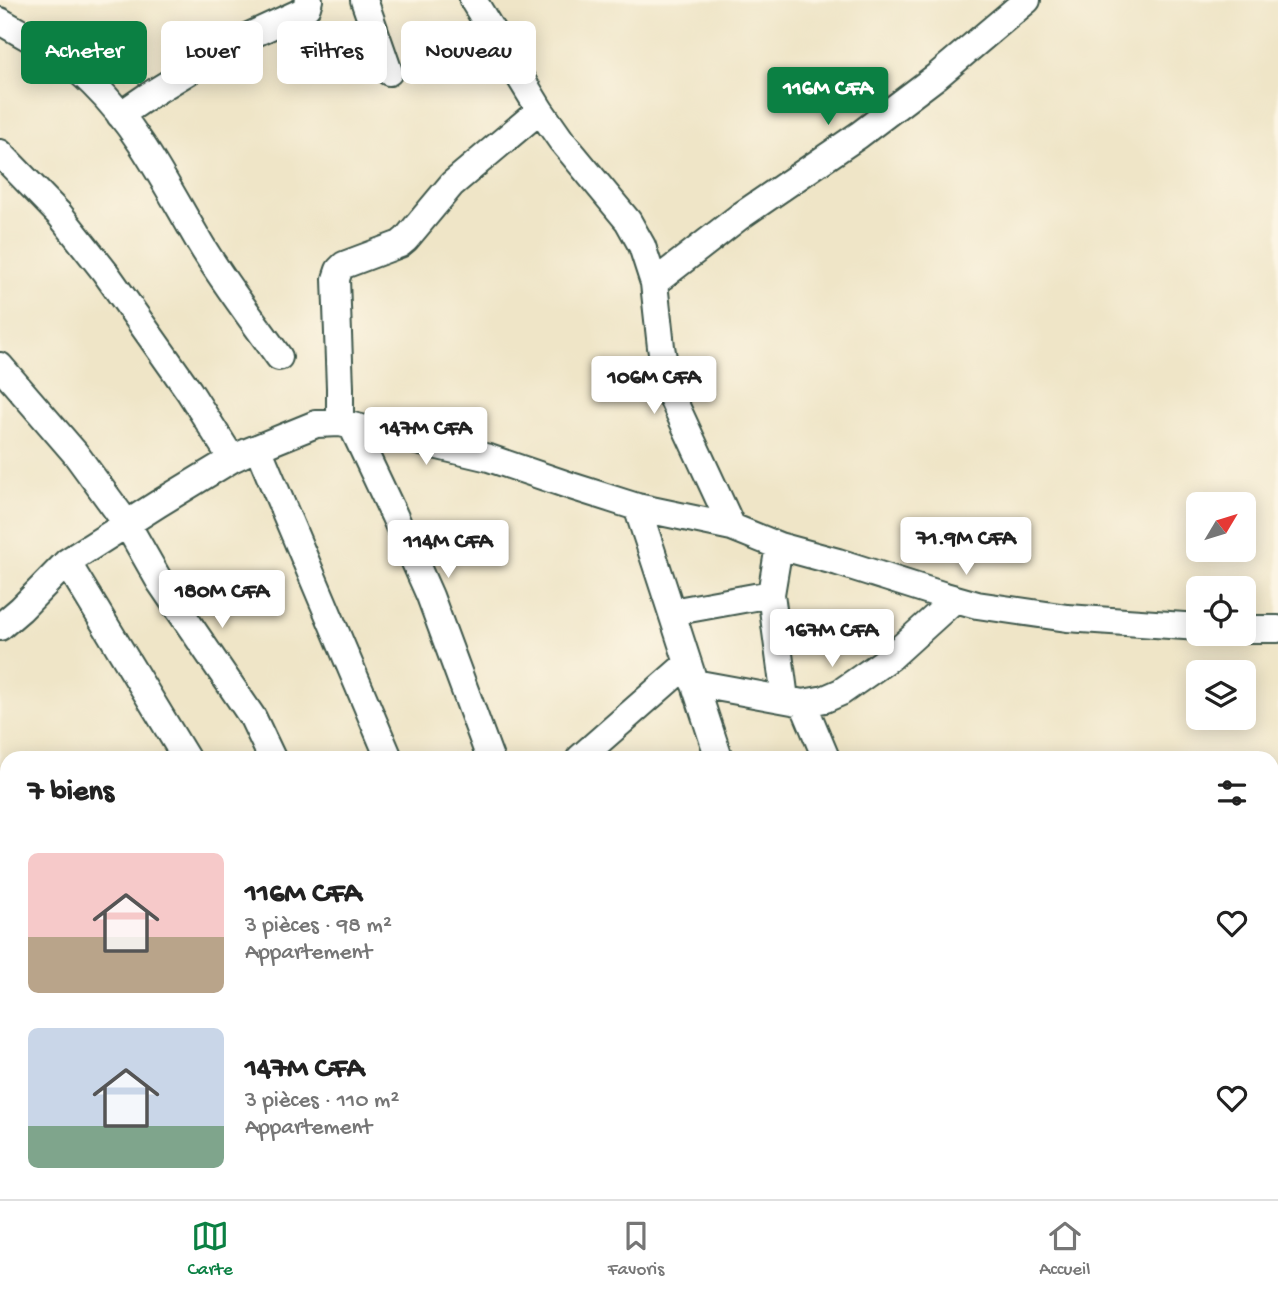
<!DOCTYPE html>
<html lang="fr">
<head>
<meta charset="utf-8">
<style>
  :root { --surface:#fff; --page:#f2f2f2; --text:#222; --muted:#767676; --line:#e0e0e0; --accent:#0b8043 }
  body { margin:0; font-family:"Gochi Hand",sans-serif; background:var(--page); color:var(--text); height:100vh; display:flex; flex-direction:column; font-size:26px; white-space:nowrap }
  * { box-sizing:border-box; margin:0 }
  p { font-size:23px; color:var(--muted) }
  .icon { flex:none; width:38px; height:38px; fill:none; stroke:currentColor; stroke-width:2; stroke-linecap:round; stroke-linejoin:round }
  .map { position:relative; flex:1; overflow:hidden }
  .side { position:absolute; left:0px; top:751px; width:1279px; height:450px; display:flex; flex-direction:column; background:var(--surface); border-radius:21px 21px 0 0; box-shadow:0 4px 18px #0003 }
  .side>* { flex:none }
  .top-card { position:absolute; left:21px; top:21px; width:700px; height:63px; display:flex; gap:14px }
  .needle { width:46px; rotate:52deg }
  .tools { position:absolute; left:1186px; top:492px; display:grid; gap:14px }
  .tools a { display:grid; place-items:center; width:70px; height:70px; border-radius:10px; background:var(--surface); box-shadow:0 4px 18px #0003; font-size:35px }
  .price { position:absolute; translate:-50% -60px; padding:0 16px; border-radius:7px; background:#fff; color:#222; font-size:23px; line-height:46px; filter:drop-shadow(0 2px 4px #0008) }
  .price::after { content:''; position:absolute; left:50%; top:42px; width:21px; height:16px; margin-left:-10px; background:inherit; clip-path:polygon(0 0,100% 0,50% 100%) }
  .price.current { background:var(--accent); color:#fff }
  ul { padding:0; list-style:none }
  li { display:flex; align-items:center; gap:21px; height:175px; padding:0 28px }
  li span { display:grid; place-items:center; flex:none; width:196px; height:140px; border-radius:10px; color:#555 }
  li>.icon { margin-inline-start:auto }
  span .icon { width:84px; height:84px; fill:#fffc; stroke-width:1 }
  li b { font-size:30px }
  h2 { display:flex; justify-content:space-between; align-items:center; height:84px; padding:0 28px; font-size:30px }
  .pill { padding:0 24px; border-radius:10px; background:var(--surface); box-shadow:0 4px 18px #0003; font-size:24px; line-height:63px }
  .pill.current { background:var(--accent); color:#fff }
  .tabs { display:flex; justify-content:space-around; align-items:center; height:98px; border-top:2px solid var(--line); background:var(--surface); font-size:19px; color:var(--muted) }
  .tabs a { display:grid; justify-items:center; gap:4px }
  .tabs .current { color:var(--accent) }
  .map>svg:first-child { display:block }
</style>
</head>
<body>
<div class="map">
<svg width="1278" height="1199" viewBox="0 0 1278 1199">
  <rect width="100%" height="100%" fill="#fcf5e5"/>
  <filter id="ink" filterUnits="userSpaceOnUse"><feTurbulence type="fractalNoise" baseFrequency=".0143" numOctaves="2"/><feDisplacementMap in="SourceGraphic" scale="14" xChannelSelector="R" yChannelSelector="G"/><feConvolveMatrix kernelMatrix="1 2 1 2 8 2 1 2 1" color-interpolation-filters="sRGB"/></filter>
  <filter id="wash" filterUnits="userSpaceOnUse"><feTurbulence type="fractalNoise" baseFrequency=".00686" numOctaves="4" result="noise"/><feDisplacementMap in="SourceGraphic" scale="28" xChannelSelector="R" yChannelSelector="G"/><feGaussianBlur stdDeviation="1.57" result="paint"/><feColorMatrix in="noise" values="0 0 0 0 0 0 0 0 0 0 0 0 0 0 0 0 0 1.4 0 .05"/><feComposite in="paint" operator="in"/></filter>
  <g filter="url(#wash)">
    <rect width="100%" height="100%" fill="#efe5c7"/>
  </g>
  <g filter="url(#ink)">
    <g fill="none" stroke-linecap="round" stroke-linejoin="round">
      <defs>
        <path id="minor" d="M364,0L389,72
          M473,0L540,110L561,140L628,221L642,246L654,283L661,347L669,391L732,527
          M0,21C34,41 64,55 93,84C139,129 167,187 200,243C223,282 252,319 279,357
          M120,115L148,96L238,41L301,12L307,7L309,0
          M0,153L60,215L105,272L189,391L232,459
          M654,283L739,217L859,135L937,76L1027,0
          M0,366L75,453L127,524L160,582L253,718L272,758
          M340,423V388L336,279L339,270L344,265L400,244L406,239L452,184L540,110
          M352,426L394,515L430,596L490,758
          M258,448L389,758
          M637,507C665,590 691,674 719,758
          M67,562L186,758
          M771,594L785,699
          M672,612L771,594L779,546
          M0,627L21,609L67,562L158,504L232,459L247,452L316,424L340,423L489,458L571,486L637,507L732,527L779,546L838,562L945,596L977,605L1067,618L1199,627
          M1244,629H1278
          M694,683L803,703L825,699L841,692L891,657L955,599
          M803,703L826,758
          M580,758L687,664
          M0,854L7,869
          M0,1142L7,1157
          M25,1194L28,1199
          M271,1194L273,1199
          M387,1194L389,1199
          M452,1194L455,1199
          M572,1194L574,1199
          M688,1194L690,1199
          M138,1199L145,1194"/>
      </defs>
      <use href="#minor" stroke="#3e564a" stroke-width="30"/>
      <use href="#minor" stroke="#fff" stroke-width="26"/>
    </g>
  </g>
</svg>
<div class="tools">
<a><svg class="needle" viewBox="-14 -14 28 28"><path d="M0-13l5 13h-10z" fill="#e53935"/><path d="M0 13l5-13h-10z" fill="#767676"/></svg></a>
<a><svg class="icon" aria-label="locate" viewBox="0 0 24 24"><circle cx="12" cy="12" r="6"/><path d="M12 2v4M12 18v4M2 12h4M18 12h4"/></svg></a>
<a><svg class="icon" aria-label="layers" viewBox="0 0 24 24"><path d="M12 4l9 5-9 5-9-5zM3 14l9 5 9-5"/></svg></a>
</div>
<b class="price current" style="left:828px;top:127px">116M CFA</b>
<b class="price" style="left:654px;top:416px">106M CFA</b>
<b class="price" style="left:426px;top:467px">147M CFA</b>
<b class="price" style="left:966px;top:577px">71.9M CFA</b>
<b class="price" style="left:448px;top:580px">114M CFA</b>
<b class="price" style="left:222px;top:630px">180M CFA</b>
<b class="price" style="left:832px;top:669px">167M CFA</b>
<div class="top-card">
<a class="pill current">Acheter</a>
<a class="pill">Louer</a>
<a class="pill">Filtres</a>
<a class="pill">Nouveau</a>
</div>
<section class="side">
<h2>7 biens<svg class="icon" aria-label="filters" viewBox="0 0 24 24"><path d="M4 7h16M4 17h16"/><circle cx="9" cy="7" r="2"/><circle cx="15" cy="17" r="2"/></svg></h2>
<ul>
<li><span style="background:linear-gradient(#f6c9c9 60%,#b9a48a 0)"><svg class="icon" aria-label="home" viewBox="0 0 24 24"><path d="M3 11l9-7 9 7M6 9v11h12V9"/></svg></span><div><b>116M CFA</b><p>3 pièces · 98 m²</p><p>Appartement</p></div><svg class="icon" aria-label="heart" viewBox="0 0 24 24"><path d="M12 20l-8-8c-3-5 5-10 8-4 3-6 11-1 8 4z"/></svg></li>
<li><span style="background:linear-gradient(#c9d6e8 70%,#7fa58c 0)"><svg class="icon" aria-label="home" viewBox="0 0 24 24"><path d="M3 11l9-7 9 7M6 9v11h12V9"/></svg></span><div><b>147M CFA</b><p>3 pièces · 110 m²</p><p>Appartement</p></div><svg class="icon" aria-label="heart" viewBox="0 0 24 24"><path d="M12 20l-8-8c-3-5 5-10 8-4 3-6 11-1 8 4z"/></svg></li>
</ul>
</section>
</div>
<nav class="tabs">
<a class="current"><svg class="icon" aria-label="map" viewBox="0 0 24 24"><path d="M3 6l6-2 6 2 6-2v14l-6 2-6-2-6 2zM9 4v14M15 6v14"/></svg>Carte</a>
<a><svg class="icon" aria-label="saved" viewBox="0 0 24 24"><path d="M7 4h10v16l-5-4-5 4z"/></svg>Favoris</a>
<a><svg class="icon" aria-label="home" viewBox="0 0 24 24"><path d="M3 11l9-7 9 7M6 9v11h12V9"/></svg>Accueil</a>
</nav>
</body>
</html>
